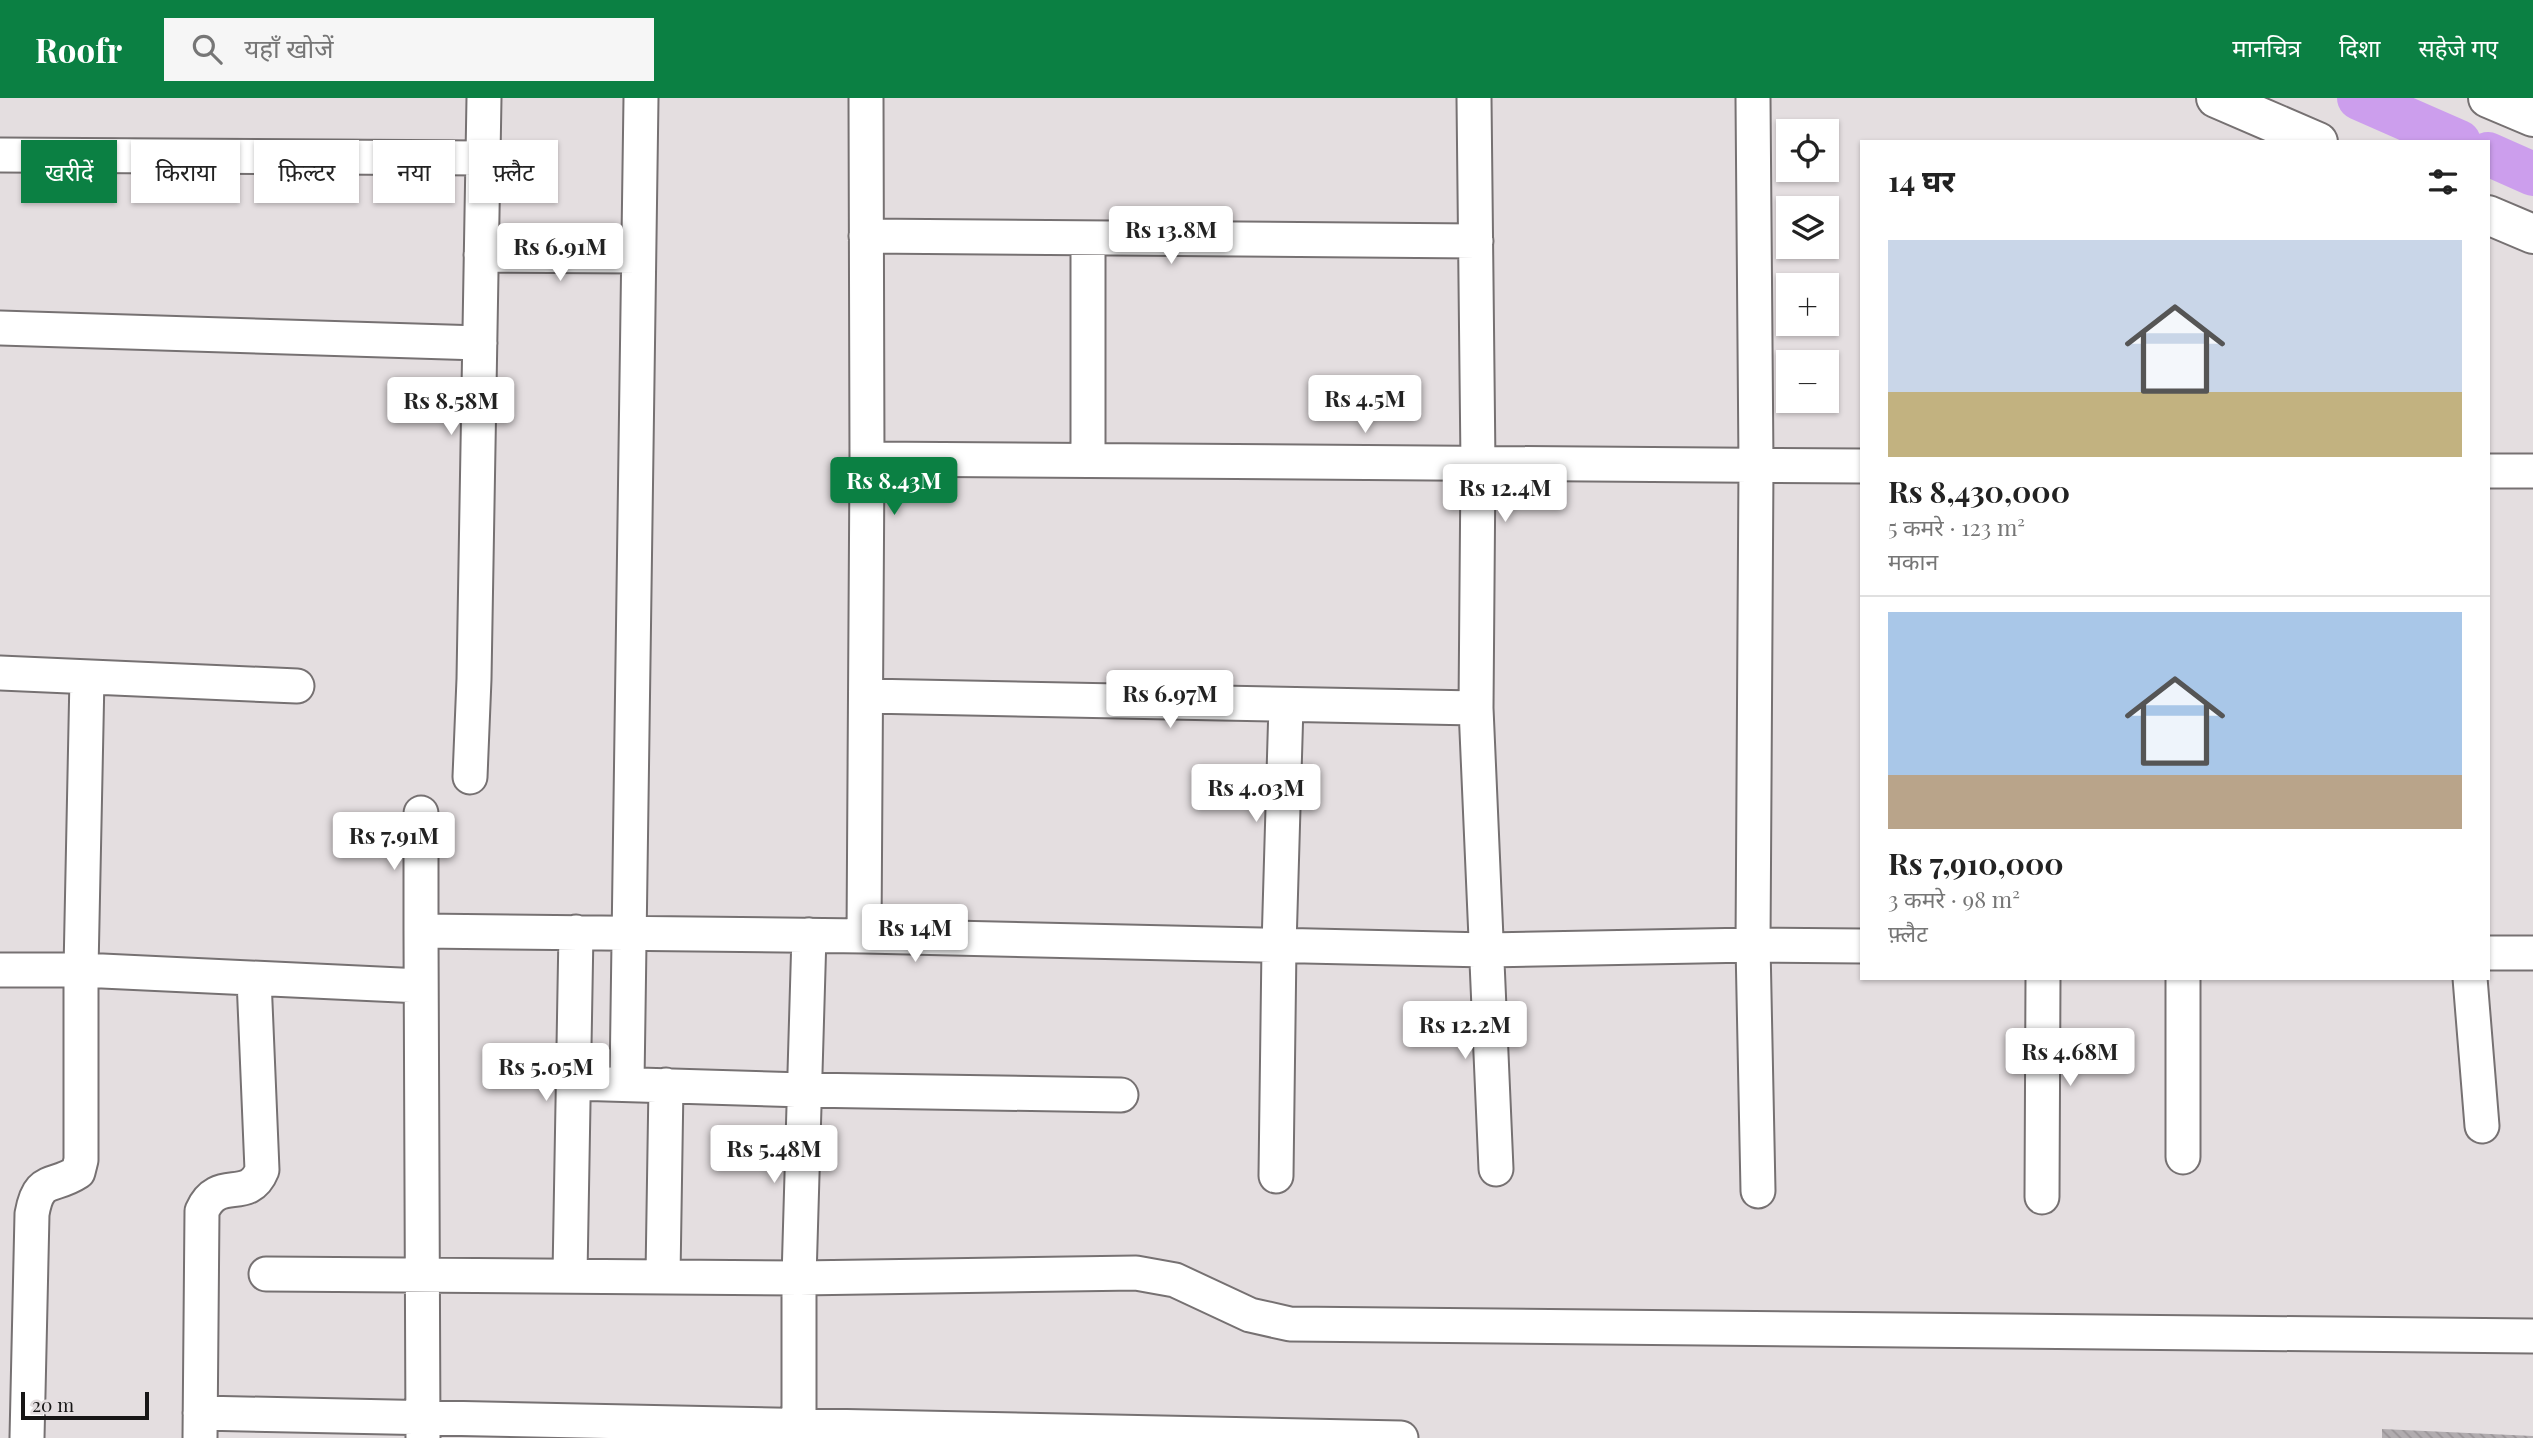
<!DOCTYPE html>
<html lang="hi">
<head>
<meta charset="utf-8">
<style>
  :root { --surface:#fff; --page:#f6f6f6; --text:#222; --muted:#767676; --line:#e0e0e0; --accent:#0b8043 }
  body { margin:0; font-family:"Playfair Display","Noto Sans Devanagari",serif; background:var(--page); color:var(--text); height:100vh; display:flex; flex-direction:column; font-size:26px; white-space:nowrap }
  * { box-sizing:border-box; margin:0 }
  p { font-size:23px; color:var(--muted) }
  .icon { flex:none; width:38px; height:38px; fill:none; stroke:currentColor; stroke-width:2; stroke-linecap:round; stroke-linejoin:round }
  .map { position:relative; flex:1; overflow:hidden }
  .sheet { position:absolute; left:1860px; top:42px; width:630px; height:840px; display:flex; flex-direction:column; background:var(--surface); border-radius:0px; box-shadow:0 2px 5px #0004 }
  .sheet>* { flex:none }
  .hud { position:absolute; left:21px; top:42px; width:665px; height:63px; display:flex; gap:14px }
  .fabs { position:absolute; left:1776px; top:21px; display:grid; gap:14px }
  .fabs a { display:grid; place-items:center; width:63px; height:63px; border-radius:0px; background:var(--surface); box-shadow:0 2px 5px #0004; font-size:35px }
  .scale { position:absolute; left:21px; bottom:18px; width:128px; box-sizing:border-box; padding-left:7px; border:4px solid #171616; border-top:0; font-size:19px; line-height:24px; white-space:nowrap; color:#171616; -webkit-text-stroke:5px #e4dee0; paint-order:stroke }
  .price { position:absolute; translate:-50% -60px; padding:0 16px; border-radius:7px; background:#fff; color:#222; font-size:23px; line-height:46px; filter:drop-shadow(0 2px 4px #0008) }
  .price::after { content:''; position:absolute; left:50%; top:42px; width:21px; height:16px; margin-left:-10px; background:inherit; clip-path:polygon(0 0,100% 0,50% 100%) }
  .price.on { background:var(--accent); color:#fff }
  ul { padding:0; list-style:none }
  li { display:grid; align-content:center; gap:14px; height:371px; padding:0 28px }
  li+li { border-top:2px solid var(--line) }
  li span { display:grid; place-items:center; height:217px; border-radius:0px; color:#555 }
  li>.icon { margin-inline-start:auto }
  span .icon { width:126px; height:126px; fill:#fffc; stroke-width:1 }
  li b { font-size:30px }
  h2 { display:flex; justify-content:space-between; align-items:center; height:84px; padding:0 28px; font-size:30px }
  .pill { padding:0 24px; border-radius:0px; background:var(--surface); box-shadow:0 2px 5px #0004; font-size:24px; line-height:63px }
  .pill.on { background:var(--accent); color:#fff }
  header { display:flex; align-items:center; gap:42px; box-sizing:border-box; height:98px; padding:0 35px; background:var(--accent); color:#fff }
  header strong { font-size:33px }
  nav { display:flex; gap:38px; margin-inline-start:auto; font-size:24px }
  .search { width:490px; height:63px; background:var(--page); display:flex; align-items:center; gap:18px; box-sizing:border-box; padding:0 24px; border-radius:0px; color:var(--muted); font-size:26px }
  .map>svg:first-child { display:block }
</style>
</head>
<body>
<header>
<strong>Roofr</strong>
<div class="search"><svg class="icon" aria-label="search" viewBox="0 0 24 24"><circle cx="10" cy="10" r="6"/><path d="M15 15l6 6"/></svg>यहाँ खोजें</div>
<nav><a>मानचित्र</a><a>दिशा</a><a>सहेजे गए</a></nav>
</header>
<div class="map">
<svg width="2533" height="1340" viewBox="0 0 2533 1340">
  <defs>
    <pattern id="building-back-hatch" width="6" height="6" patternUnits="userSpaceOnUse" patternTransform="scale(1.75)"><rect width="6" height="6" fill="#b1acaf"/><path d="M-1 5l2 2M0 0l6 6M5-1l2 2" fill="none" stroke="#989396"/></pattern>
  </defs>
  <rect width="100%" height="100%" fill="#e4dee0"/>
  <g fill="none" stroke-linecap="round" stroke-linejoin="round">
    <path stroke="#cc9eed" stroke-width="44" d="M2359,0L2459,44
      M2488,56L2533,76"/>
  </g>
  <path fill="url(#building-back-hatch)" d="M2382,1331L2533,1338V1340H2382Z"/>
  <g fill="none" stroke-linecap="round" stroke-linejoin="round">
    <defs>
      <path id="minor" d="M1474,0L1478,366L1476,610L1496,1071
        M1753,0L1756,367L1753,847L1758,1093
        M0,57L483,60
        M866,138L1476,143
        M1088,140V362
        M481,157L638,158
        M0,230L480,245
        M867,361L1862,368
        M2488,373H2533
        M0,575L297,588
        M866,598L1476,610
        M470,679L474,581L484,0
        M421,715V833
        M864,838L867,361L866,0
        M2488,855H2533
        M0,872H81L421,888
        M2183,880V1059
        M2470,880L2482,1028
        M573,985L804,992L1121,997
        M627,985L641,0
        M1276,1078L1279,848L1286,607
        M2042,1099L2043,880
        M266,1176L799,1180L1136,1175L1175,1182L1250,1217L1290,1226L2533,1238
        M570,1177L576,834
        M663,1178L666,987
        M200,1315L1401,1340
        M27,1340L32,1116C39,1077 52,1091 78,1074L81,1062V872L87,579
        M200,1340L202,1113C218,1076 248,1107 262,1072L254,881
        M423,1340L421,833L864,838L1487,852L1753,847L1862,848
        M799,1340V1180L809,837"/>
      <path id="tertiary" d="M2216,0L2318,44
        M2488,0L2533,19
        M2488,117L2533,136"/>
    </defs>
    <use href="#minor" stroke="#767172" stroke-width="37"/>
    <use href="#tertiary" stroke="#767172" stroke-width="42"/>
    <use href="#minor" stroke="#fff" stroke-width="33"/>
    <use href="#tertiary" stroke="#fff" stroke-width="38"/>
  </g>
</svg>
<div class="fabs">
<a><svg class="icon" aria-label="locate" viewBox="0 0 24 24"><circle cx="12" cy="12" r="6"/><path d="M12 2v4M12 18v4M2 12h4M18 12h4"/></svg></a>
<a><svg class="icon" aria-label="layers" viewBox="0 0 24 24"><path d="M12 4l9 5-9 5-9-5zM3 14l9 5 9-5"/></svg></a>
<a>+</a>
<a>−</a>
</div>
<div class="scale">20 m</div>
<b class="price" style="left:1171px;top:168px">Rs 13.8M</b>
<b class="price" style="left:560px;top:185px">Rs 6.91M</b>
<b class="price" style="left:1365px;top:337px">Rs 4.5M</b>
<b class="price" style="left:451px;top:339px">Rs 8.58M</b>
<b class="price on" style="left:894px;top:419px">Rs 8.43M</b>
<b class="price" style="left:1505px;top:426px">Rs 12.4M</b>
<b class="price" style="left:1170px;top:632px">Rs 6.97M</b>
<b class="price" style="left:1256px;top:726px">Rs 4.03M</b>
<b class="price" style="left:394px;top:774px">Rs 7.91M</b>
<b class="price" style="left:915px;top:866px">Rs 14M</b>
<b class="price" style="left:1465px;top:963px">Rs 12.2M</b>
<b class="price" style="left:2070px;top:990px">Rs 4.68M</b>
<b class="price" style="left:546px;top:1005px">Rs 5.05M</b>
<b class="price" style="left:774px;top:1087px">Rs 5.48M</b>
<div class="hud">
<a class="pill on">खरीदें</a>
<a class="pill">किराया</a>
<a class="pill">फ़िल्टर</a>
<a class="pill">नया</a>
<a class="pill">फ़्लैट</a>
</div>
<section class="sheet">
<h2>14 घर<svg class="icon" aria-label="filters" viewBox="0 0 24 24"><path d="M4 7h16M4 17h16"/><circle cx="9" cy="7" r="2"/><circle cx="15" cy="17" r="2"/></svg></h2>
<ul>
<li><span style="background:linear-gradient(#c9d6e8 70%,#c2b280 0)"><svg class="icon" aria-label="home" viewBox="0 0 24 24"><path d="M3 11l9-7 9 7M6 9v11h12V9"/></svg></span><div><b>Rs 8,430,000</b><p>5 कमरे · 123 m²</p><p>मकान</p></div></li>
<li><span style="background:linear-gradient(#a9c7e8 75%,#b9a48a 0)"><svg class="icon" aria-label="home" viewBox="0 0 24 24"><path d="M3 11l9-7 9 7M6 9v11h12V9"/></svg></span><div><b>Rs 7,910,000</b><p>3 कमरे · 98 m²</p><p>फ़्लैट</p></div></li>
</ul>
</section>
</div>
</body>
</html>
